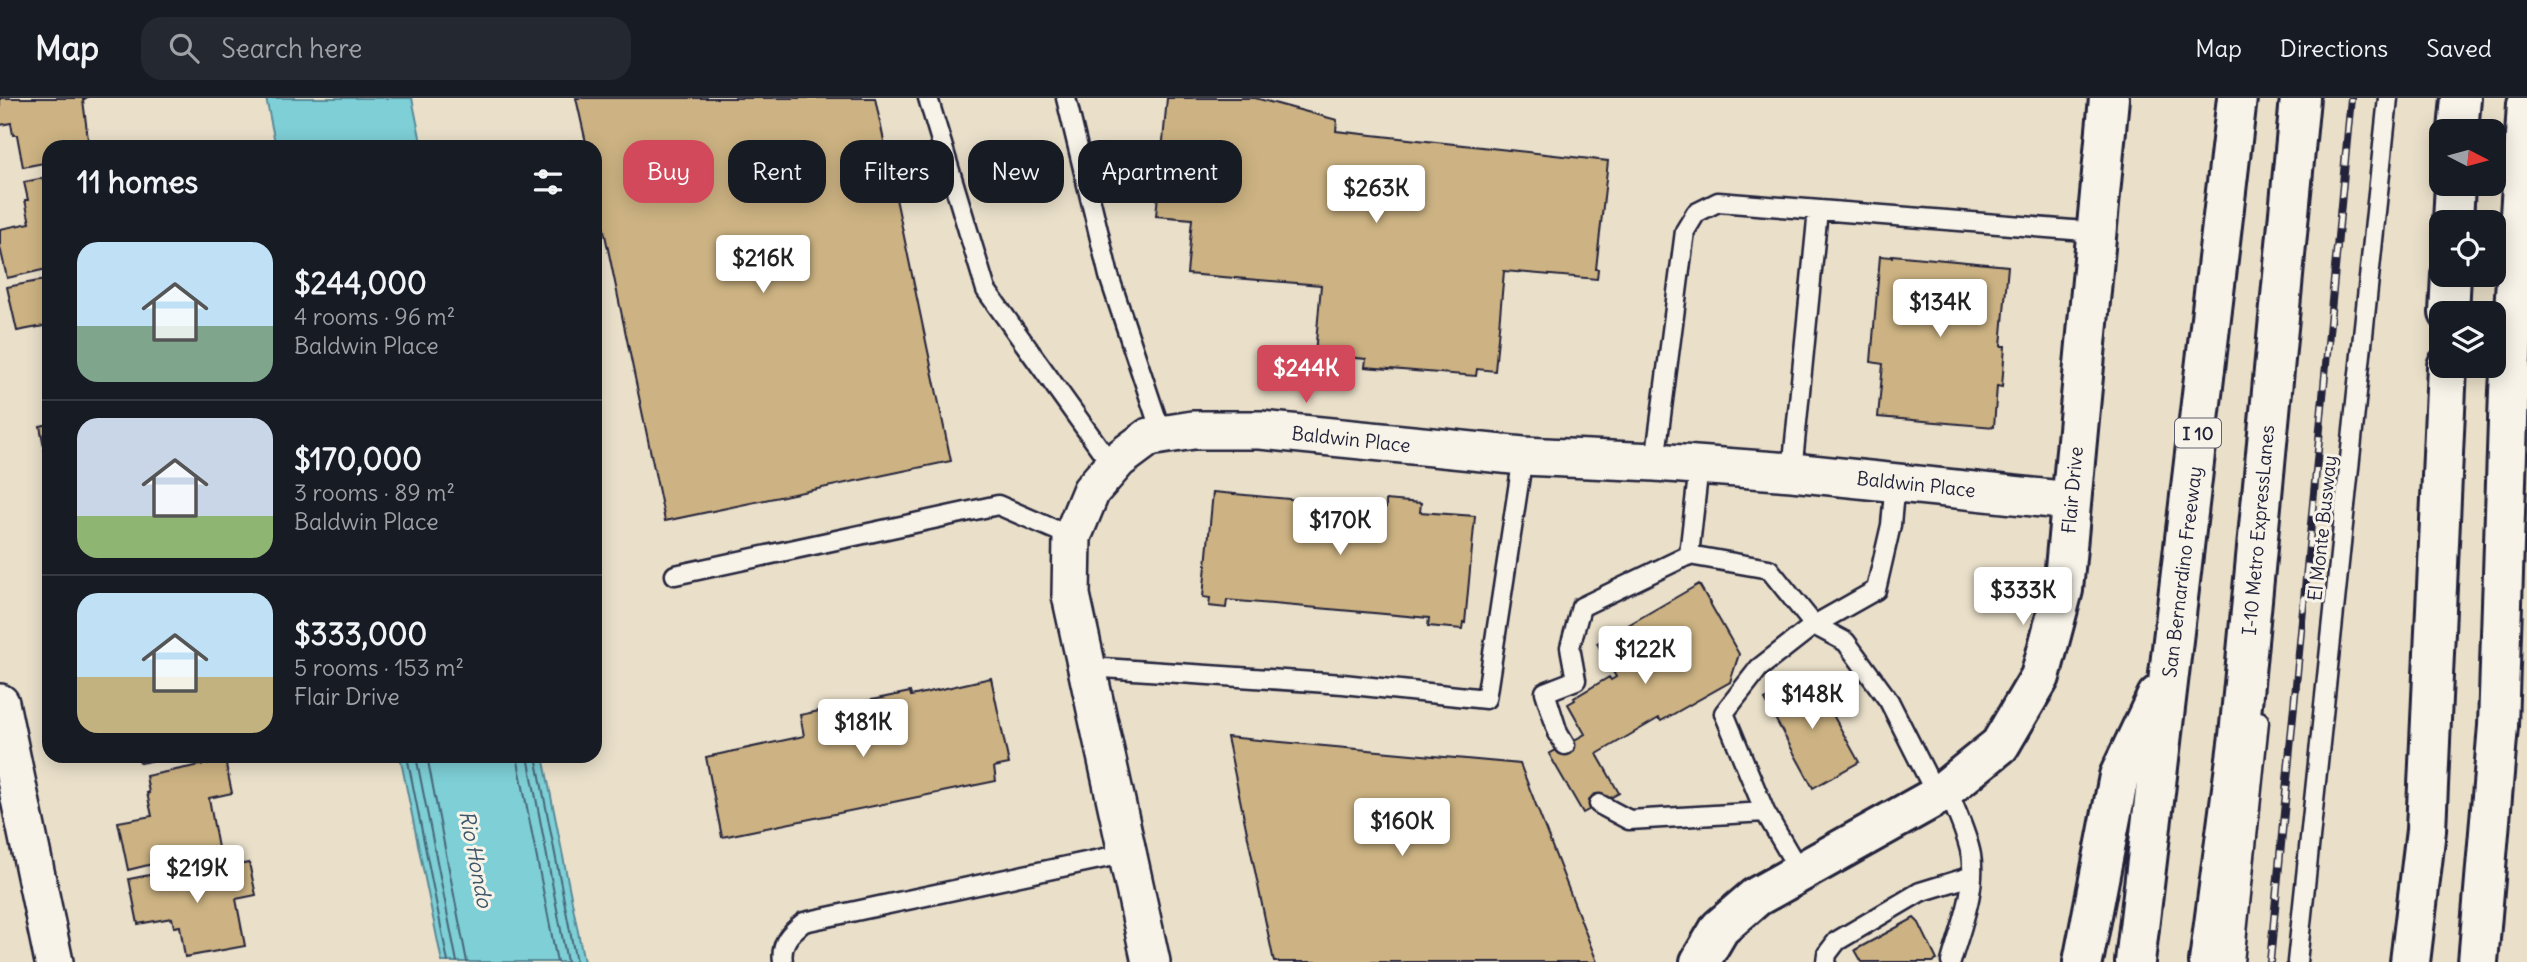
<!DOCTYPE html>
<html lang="en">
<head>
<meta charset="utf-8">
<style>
  :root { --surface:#171b24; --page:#242831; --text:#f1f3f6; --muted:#9ea1a6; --line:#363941; --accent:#d1495b }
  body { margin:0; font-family:Delius,sans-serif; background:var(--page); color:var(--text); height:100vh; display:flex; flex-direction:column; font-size:26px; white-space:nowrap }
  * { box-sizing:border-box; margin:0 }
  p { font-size:23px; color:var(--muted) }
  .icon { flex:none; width:38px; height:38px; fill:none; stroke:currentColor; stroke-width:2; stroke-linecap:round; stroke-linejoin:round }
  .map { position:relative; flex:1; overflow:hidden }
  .drawer { position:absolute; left:42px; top:42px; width:560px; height:623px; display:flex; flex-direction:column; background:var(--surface); border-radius:21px; box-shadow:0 4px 18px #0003 }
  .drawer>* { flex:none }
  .top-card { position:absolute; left:623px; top:42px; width:665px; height:63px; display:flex; gap:14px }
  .needle { width:46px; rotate:96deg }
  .buttons { position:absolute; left:2429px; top:21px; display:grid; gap:14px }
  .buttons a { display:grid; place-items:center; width:77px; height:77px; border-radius:14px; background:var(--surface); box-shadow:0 4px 18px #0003; font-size:35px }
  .price { position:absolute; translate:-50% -60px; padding:0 16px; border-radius:7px; background:#fff; color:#222; font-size:23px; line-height:46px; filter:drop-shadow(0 2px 4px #0008) }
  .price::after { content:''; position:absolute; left:50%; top:42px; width:21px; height:16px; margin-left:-10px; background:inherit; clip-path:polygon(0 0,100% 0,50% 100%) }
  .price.selected { background:var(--accent); color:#fff }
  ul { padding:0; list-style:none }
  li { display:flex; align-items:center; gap:21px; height:175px; padding:0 35px }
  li+li { border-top:2px solid var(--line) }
  li span { display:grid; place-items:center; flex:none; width:196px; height:140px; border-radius:21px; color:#555 }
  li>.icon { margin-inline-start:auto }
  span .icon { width:84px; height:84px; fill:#fffc; stroke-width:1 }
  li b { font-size:30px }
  h2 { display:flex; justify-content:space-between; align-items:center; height:84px; padding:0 35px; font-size:30px }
  .tag { padding:0 24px; border-radius:21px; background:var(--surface); box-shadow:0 4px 18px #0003; font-size:24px; line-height:63px }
  .tag.selected { background:var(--accent); color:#fff }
  header { display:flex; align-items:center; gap:42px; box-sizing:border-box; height:98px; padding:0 35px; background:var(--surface); border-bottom:2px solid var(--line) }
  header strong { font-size:33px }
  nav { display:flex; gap:38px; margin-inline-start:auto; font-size:24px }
  .search { width:490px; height:63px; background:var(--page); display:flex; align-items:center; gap:18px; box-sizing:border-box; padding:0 24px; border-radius:21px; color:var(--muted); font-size:26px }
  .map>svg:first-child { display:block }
</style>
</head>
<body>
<header>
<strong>Map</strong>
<div class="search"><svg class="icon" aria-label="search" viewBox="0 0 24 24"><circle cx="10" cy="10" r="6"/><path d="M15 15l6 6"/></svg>Search here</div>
<nav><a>Map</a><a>Directions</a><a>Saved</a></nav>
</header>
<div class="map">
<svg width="2527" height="864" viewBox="0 0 2527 864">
  <rect width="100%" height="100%" fill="#eae0ca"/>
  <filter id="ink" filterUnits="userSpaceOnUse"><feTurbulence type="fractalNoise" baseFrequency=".0143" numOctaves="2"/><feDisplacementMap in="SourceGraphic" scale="14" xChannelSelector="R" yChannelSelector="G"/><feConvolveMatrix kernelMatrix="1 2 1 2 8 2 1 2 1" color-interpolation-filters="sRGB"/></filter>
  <g filter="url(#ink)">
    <path fill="#7ecfd6" stroke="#598a98" stroke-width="2" d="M266,0H412L422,49H276Z
      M400,658H543L584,864H442Z"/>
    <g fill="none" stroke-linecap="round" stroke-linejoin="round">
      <path stroke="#476779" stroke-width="2" d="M407,658L448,864
        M416,658L457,864
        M427,658L467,864
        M517,658L557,864
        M528,658L567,864
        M536,658L576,864"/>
    </g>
    <path fill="#cdb383" stroke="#22223b" stroke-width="2" d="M0,0H86L83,2L89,49H49V64L23,69L17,37H13L11,25L0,27Z
      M576,0H875L951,363L665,423L595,89V49H587Z
      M1167,0H1255L1337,22L1336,33L1608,63L1596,171H1598L1597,181L1504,173L1495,273L1477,271L1476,278L1365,269L1366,261L1315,256L1321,187L1187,176L1192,121L1156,118Z
      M49,79L47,171L7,180L0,149V131L30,125L25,102H28L24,84Z
      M1892,157L2008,168L2001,248H2005L2002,289L1997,288L1994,329L1878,319L1883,266L1871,264L1880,158L1892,159Z
      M49,181V227L17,233L7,189Z
      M49,326V375L40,328Z
      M1213,394L1386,410V402L1421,405L1420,414L1475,418L1465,525L1463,524L1462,531L1428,528L1429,520L1227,502L1226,510L1209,508L1210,500L1203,499Z
      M1699,486L1739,556L1730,584L1661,623L1659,620L1597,656L1619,695L1583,715L1549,656L1585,636L1568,606L1575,602L1574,600L1609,579L1611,582L1616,579L1597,545Z
      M1811,577L1859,664L1813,690L1765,602Z
      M991,580L1009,666L994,669L996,683L722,739L706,659L804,638L800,617L910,594L911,598Z
      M1227,639L1520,666L1597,864H1274Z
      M138,658H176L140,665Z
      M225,662L232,695L209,700L218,750L128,772L118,724L152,718L147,695H149L146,678Z
      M249,765L256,797L236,801L245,848L185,859L180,828L174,829L172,820L138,826L129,781L175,772L176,778Z
      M1914,820L1919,825L1937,862L1933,864H1862L1855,852Z"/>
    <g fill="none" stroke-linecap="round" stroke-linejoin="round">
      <defs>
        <path id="service" d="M928,0L986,192L1113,369
          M1066,0L1109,178L1162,337
          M1655,364L1685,133L1696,115L1718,104L2098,134
          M1699,368L1689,457L1769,471L1814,527L1846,544L1889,603L1937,698
          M1792,374L1818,112
          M675,477L998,407L1072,439
          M1088,569L1343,586L1486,601L1523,358
          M1565,647L1558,635L1545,594L1576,582L1570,549L1581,509L1689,457
          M1947,690C1955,712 1967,735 1971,757C1977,792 1960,831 1951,864
          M1599,706L1629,722L1765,714
          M1800,774L1765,714L1724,615L1759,570L1814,527L1876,492L1891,427L1895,383
          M783,864C780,845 790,835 804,824L1128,755
          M1826,864L1827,856L1837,843L1920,794L1972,778
          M2234,864L2259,623
          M2297,864L2388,0"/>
        <path id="minor" d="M0,605L54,864
          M1151,864L1071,497L1072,439L1091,393L1118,362L1149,339L1193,332H1260L1523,358L1655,364L1792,374L2071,403"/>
        <path id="tertiary" d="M1700,864L1720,830L1756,799L1937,698L2000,647L2040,579L2063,492L2109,0"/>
        <path id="motorway" d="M2458,33L2461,0
          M2453,124L2455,86
          M2449,215L2451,177
          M2083,864L2119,678L2157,598
          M2135,864L2237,0
          M2209,864L2239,638L2300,0
          M2410,864L2426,732L2447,268
          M2478,864L2498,628L2509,293L2527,6"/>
      </defs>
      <use href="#service" stroke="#22223b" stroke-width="23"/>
      <use href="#minor" stroke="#22223b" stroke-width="42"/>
      <use href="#tertiary" stroke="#22223b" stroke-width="44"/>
      <use href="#motorway" stroke="#22223b" stroke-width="44"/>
      <use href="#service" stroke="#f7f3e8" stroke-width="18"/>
      <use href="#minor" stroke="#f7f3e8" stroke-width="37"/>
      <use href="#tertiary" stroke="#f7f3e8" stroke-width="38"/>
      <use href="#motorway" stroke="#f7f3e8" stroke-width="38"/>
      <defs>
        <path id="rail" d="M2270,864L2351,0"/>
      </defs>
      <use href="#rail" stroke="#22223b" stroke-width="8"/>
      <use href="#rail" stroke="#f7f3e8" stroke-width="5" stroke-dasharray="16" stroke-linecap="butt"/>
    </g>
  </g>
  <g text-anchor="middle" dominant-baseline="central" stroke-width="6" stroke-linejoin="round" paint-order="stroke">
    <rect fill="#f7f3e8" stroke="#62616f" stroke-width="2" x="2175" y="320.5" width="46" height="29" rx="5"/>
    <g font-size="18" font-weight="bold" fill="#22223b">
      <text x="2198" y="335">I 10</text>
    </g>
    <g font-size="19" fill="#22223b" stroke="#f7f3e8">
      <text transform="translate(1351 341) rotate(6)">Baldwin Place</text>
      <text transform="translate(1916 386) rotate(6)">Baldwin Place</text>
      <text transform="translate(2072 392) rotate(-85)">Flair Drive</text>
      <text transform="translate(2322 430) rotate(-84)">El Monte Busway</text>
      <text transform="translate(2258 432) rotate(-85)">I-10 Metro ExpressLanes</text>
      <text transform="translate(2182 474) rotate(-83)">San Bernardino Freeway</text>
    </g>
    <g font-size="21" font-style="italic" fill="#3e566a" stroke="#f7f3e8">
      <text transform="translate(476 761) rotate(79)">Rio Hondo</text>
    </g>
  </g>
</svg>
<div class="buttons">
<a><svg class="needle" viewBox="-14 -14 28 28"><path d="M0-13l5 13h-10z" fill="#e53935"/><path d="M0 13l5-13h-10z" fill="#9ea1a6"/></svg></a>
<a><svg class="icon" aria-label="locate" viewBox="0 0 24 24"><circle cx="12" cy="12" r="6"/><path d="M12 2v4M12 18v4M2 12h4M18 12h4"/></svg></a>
<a><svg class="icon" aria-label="layers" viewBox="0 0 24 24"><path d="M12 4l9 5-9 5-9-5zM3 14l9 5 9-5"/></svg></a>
</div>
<b class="price" style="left:1376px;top:127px">$263K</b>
<b class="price" style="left:763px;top:197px">$216K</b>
<b class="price" style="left:1940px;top:241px">$134K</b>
<b class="price selected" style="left:1306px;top:307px">$244K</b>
<b class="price" style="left:1340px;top:459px">$170K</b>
<b class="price" style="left:2023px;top:529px">$333K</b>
<b class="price" style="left:1645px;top:588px">$122K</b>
<b class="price" style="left:1812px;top:633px">$148K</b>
<b class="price" style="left:863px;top:661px">$181K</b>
<b class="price" style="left:1402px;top:760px">$160K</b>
<b class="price" style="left:197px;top:807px">$219K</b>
<div class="top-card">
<a class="tag selected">Buy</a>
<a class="tag">Rent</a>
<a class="tag">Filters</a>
<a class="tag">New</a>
<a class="tag">Apartment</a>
</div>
<section class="drawer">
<h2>11 homes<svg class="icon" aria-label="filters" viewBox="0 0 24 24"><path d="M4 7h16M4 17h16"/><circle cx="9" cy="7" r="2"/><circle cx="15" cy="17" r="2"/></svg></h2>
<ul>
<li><span style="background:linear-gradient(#bfe0f5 60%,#7fa58c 0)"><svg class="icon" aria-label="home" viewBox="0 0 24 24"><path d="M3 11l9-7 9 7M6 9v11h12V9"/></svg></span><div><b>$244,000</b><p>4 rooms · 96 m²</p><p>Baldwin Place</p></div></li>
<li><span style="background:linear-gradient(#c9d6e8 70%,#8fb573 0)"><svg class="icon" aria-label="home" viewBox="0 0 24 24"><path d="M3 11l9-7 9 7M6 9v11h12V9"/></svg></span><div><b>$170,000</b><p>3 rooms · 89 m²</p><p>Baldwin Place</p></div></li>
<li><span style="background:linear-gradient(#bfe0f5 60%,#c2b280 0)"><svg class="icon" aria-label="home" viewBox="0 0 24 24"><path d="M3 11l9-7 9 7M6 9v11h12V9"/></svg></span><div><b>$333,000</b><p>5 rooms · 153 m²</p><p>Flair Drive</p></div></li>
</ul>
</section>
</div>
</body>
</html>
